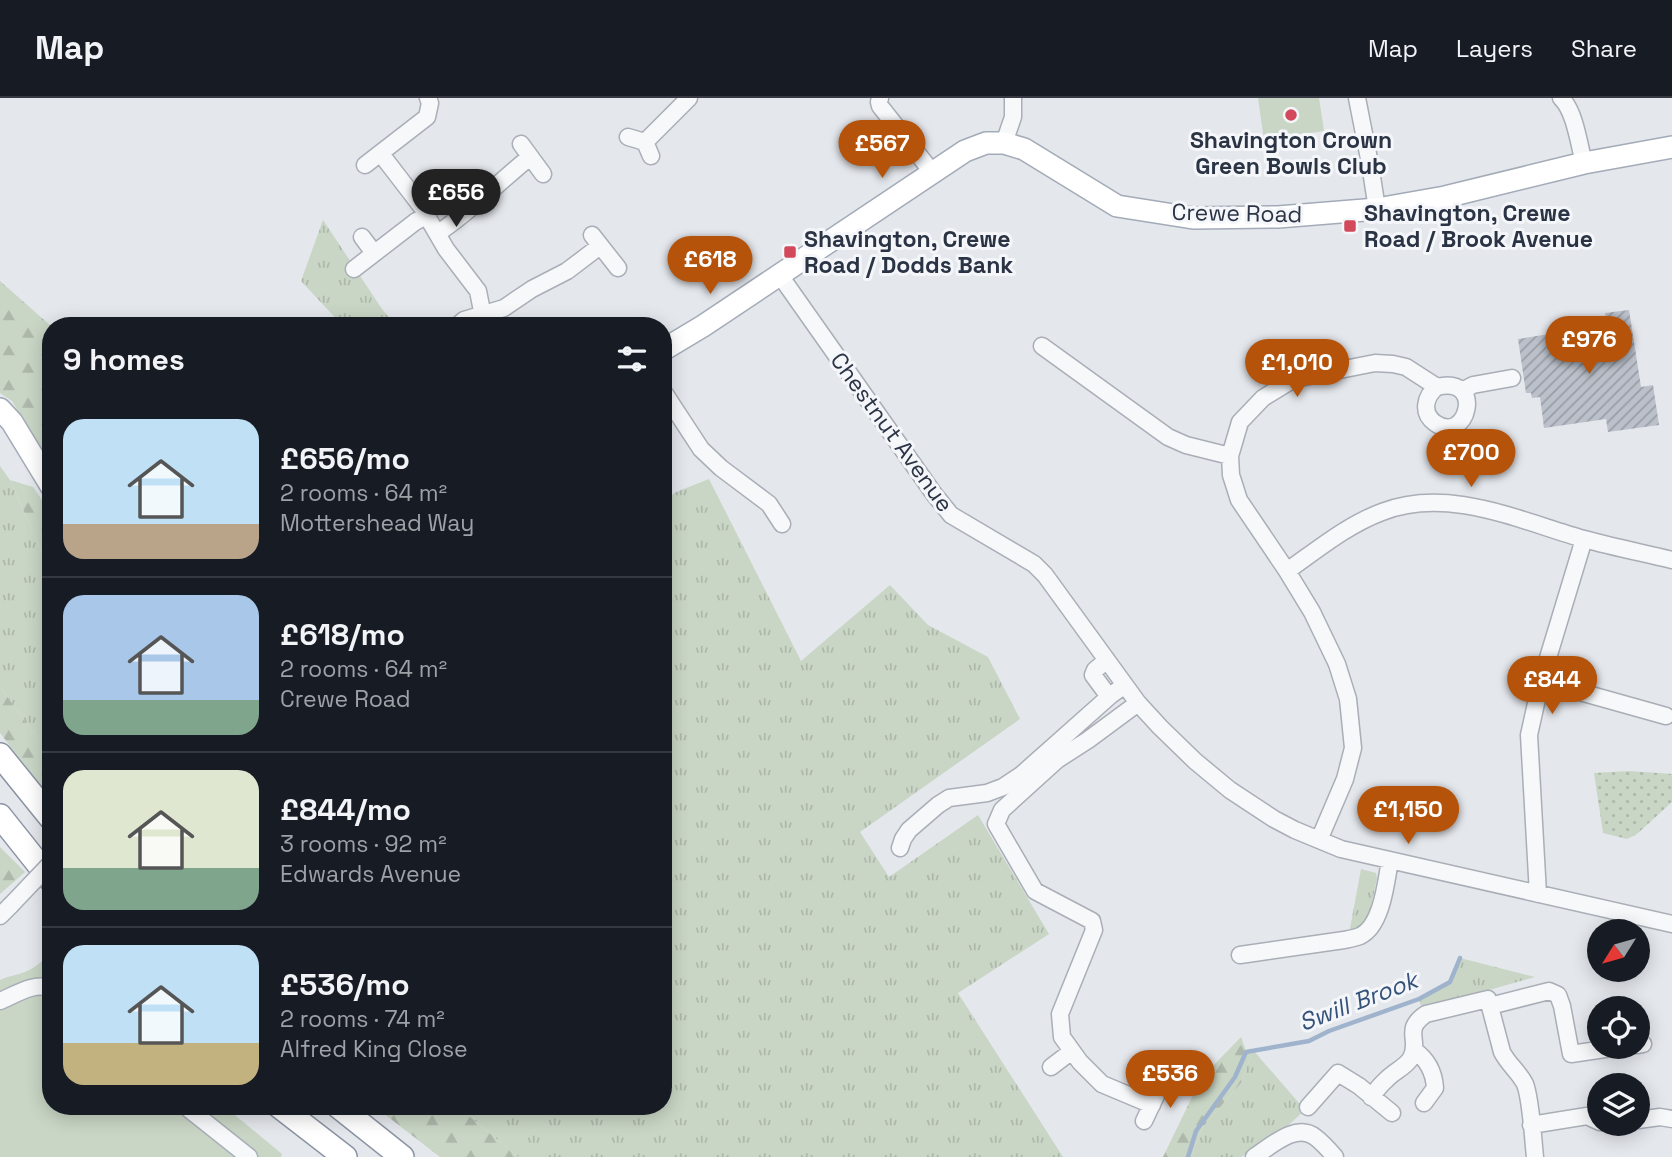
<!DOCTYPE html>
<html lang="en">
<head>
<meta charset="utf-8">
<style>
  :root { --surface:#171b24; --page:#242831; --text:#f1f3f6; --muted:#9ea1a6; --line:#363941; --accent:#b45309 }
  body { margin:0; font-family:"Space Grotesk",sans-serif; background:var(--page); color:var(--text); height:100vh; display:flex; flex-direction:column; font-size:26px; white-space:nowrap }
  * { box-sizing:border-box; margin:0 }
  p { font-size:23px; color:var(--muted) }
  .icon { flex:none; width:38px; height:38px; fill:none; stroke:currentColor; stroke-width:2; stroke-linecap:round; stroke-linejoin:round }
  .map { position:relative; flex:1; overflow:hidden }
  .side { position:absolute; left:42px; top:219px; width:630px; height:798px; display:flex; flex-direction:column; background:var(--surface); border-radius:28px; box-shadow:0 4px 18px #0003 }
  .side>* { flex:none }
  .needle { width:46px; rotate:233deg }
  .fabs { position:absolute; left:1587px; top:821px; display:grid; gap:14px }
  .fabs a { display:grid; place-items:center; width:63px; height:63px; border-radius:50%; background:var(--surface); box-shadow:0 4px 18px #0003; font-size:35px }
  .price { position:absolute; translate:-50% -60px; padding:0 16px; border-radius:24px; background:var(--accent); color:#fff; font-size:23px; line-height:46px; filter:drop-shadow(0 2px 4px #0008) }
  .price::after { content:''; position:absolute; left:50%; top:42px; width:21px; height:16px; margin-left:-10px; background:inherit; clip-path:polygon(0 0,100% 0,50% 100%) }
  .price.selected { background:#222; color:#fff }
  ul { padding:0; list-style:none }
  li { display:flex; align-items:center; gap:21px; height:175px; padding:0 21px }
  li+li { border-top:2px solid var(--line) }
  li span { display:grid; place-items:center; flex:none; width:196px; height:140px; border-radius:21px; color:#555 }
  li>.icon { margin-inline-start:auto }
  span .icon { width:84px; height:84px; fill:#fffc; stroke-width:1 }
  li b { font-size:30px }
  h2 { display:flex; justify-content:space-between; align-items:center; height:84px; padding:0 21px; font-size:30px }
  header { display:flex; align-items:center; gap:42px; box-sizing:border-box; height:98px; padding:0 35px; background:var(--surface); border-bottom:2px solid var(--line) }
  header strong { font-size:33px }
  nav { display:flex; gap:38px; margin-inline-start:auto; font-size:24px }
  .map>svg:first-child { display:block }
</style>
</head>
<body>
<header>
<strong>Map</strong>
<nav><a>Map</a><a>Layers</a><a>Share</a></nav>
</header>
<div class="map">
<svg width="1672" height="1059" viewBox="0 0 1672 1059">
  <defs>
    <pattern id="grass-tufts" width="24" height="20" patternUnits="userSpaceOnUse" patternTransform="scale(1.75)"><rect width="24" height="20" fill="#c9d6c5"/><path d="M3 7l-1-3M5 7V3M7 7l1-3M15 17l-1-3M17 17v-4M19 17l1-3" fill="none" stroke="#adb8ab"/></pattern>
    <pattern id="forest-firs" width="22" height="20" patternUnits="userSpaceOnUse" patternTransform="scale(1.75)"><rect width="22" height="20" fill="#c9d6c5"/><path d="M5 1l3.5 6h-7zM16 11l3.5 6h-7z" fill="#adb8ab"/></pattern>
    <pattern id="park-dots" width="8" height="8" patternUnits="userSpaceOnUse" patternTransform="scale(1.75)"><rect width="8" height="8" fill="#c9d6c5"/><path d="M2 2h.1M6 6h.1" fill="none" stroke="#adb8ab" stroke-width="1.8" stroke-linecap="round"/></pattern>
    <pattern id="building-hatch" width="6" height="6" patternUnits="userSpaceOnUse" patternTransform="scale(1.75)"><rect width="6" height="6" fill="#bbc0ca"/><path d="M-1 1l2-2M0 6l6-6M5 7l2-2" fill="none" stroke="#989da6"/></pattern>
  </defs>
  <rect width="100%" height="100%" fill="#e4e7ec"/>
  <path fill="url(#grass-tufts)" d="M323,122L382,211L395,227H342L301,183Z
    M0,368L10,382L51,475V658L0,589Z
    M709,381L801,563L890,487L928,527L988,559L1020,621L860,734L889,779L978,717L1049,836L958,895L1063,1059H518L457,1008H663V403L676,394Z
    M1361,771L1376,775L1377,780L1370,814L1361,831L1349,836Z
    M1460,860L1535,879L1422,911L1419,901L1450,884Z
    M1253,952L1305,1012L1281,1034L1241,1059H1191L1202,1030L1241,985Z"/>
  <path fill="url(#forest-firs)" d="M0,183L51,228V368L12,303L0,295Z
    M10,382L33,389L51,415V475Z
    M0,589L51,658V701L0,635Z
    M0,749L25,774L0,796Z
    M1241,939L1246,953L1253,952L1241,985L1202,1030L1191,1059H1163L1193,997L1211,970Z
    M374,1008H457L518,1059H440Z"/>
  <path fill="url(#park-dots)" d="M1629,673L1672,676V704L1637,736L1627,741L1603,735L1594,675Z"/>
  <path fill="#c9d6c5" d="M1258,0H1319L1324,33L1264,42Z
    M51,856V1008H224L282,1056L281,1059H0V882C8,878 14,878 22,875C33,872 42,863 51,856Z"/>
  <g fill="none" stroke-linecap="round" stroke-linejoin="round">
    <path stroke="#9fb4cc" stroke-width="4.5" d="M1188,1059L1196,1033L1235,979L1246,954L1309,943L1329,933L1419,901L1450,884L1460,860"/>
  </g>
  <path fill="url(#building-hatch)" d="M1629,212L1641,289L1653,287L1659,327L1608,334L1606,321L1544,330L1540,299L1532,300L1531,295H1526L1518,241L1607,227L1605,215Z"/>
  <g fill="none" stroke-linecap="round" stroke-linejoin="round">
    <defs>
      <path id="minor" d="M880,0L879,4L880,8L932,74
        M1357,0L1370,66L1377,111
        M1561,0C1575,13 1579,47 1584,65
        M628,39L645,44
        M1004,45L1013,19V0
        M521,46L543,76
        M381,56L421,108L446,151L478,193L485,228
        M651,58L645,44L689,0
        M365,67L427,19L430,5L428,0
        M438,135C471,113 499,84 530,59
        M592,137L618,170
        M362,139L374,155
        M354,171L415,124L427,117
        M779,176L934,396L951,417L1034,466L1045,477L1138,605L1160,629L1195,663L1230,692L1274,721L1295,732L1341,751L1672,826
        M457,228L464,222L504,210L532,191L567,173L600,148
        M1042,248L1168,339L1186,347L1230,358L1231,377L1239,402L1287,473L1312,514L1337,566L1348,601L1353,650L1345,681L1319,742
        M663,293L701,351L721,370L769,406L782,426
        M1462,293L1473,287L1512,280
        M1230,358L1240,324L1263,300L1294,281L1375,265L1393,266L1406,269L1437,289C1486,277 1467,348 1435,325C1421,315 1425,298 1437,289
        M1287,473C1317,452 1347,427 1382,414C1448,388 1520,423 1584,441C1613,449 1643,455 1672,462
        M1107,562L1095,572L1093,577L1107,596L1111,597L1118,592
        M1541,583L1666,618
        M1138,605L1088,642L1057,662L1002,712L996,726L1035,793L1092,823L1094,832L1060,916L1062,939L1080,964L1102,986L1152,1007
        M900,750L903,741L909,732L938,707L949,700L987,695L1003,689L1021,677L1111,597
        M1538,796L1529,637L1541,583L1584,441
        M0,818L11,807
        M1240,857L1344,842C1349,841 1355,840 1360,838C1382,828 1386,784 1390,762
        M0,903C15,897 35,883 51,891
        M1490,908L1549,893L1558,897L1562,908L1571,956L1625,948
        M1638,947L1643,946
        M1414,952C1427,961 1434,974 1435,990L1424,1005
        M1051,969L1072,953
        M1371,999C1376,993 1380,987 1386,982C1393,974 1406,969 1411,960C1421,942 1402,932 1426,916L1488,901L1502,954C1508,966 1519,974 1525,986C1531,1001 1533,1041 1535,1059
        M185,1008L249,1059
        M1308,1009L1338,975L1359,988L1392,1015
        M1638,1022L1660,1019L1672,1021
        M1144,1023L1162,985
        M1531,1027L1587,1018L1600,1024
        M1254,1059C1270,1049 1296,1024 1315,1039C1322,1044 1329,1052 1335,1059"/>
      <path id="major" d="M663,252L703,228L965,53L986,45H1004L1024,51L1117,108L1193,120L1278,119L1377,111L1445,99L1584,65L1672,49
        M0,311L12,324L51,388"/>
      <path id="highway" d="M0,657L51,720
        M0,718L51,782
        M279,1008L345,1059
        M338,1008L402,1059"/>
    </defs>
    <use href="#minor" stroke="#a9aeb7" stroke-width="19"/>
    <use href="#major" stroke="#a3abb8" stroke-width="24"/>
    <use href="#highway" stroke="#8b94a3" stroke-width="26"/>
    <use href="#minor" stroke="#f7f8fa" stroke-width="16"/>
    <use href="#major" stroke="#fff" stroke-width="21"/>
    <use href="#highway" stroke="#fff" stroke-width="23"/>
    <defs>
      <path id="minor-bridge" d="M11,807L51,765"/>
    </defs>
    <use href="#minor-bridge" stroke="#a9aeb7" stroke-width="19" stroke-linecap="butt"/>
    <use href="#minor-bridge" stroke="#f7f8fa" stroke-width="16"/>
  </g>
  <g fill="#d1495b" stroke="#f4f6f9" stroke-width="2.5">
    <circle cx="1291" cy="17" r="7"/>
    <rect x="1343" y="121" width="14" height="14" rx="3.5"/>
    <rect x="783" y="147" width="14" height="14" rx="3.5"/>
  </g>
  <g text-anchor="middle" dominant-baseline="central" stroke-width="6" stroke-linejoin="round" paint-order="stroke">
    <g font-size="23" font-weight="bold" fill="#2b3445" stroke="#f4f6f9" text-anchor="start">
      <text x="1291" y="42" text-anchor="middle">Shavington Crown<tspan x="1291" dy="26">Green Bowls Club</tspan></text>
      <text x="1364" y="115">Shavington, Crewe<tspan x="1364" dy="26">Road / Brook Avenue</tspan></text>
      <text x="804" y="141">Shavington, Crewe<tspan x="804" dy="26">Road / Dodds Bank</tspan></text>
    </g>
    <g font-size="23" fill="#2b3445" stroke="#f4f6f9">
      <text transform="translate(1237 115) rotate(1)">Crewe Road</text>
      <text transform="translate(892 334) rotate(54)">Chestnut Avenue</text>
    </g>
    <g font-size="24" font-style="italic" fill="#34527a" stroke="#f4f6f9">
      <text transform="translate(1358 903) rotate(-21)">Swill Brook</text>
    </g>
  </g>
</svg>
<div class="fabs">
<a><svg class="needle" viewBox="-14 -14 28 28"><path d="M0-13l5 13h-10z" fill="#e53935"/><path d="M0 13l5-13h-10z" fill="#9ea1a6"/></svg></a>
<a><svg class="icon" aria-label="locate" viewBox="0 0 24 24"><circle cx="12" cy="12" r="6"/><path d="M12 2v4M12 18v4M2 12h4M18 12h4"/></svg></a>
<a><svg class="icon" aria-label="layers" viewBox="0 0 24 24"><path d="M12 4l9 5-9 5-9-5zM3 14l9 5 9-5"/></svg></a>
</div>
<b class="price" style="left:882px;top:82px">£567</b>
<b class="price selected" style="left:456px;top:131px">£656</b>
<b class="price" style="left:710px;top:198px">£618</b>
<b class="price" style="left:1589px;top:278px">£976</b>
<b class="price" style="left:1297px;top:301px">£1,010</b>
<b class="price" style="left:1471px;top:391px">£700</b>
<b class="price" style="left:1552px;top:618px">£844</b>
<b class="price" style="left:1408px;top:748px">£1,150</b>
<b class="price" style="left:1170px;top:1012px">£536</b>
<section class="side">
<h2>9 homes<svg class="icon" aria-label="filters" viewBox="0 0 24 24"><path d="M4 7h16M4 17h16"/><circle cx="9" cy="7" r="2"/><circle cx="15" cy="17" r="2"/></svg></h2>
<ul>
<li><span style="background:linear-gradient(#bfe0f5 75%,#b9a48a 0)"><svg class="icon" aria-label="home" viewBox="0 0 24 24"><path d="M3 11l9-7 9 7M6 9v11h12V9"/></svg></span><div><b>£656/mo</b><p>2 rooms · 64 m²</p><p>Mottershead Way</p></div></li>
<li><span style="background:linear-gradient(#a9c7e8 75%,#7fa58c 0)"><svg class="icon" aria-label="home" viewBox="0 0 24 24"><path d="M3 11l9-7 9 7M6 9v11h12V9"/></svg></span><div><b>£618/mo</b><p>2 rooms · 64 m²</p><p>Crewe Road</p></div></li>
<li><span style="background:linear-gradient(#dfe7d0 70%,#7fa58c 0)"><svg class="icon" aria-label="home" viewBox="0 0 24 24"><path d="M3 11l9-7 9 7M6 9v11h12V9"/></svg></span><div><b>£844/mo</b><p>3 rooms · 92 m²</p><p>Edwards Avenue</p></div></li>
<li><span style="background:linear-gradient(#bfe0f5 70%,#c2b280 0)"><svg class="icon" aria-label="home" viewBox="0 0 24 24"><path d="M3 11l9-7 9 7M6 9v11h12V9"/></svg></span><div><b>£536/mo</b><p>2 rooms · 74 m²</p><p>Alfred King Close</p></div></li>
</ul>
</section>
</div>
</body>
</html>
